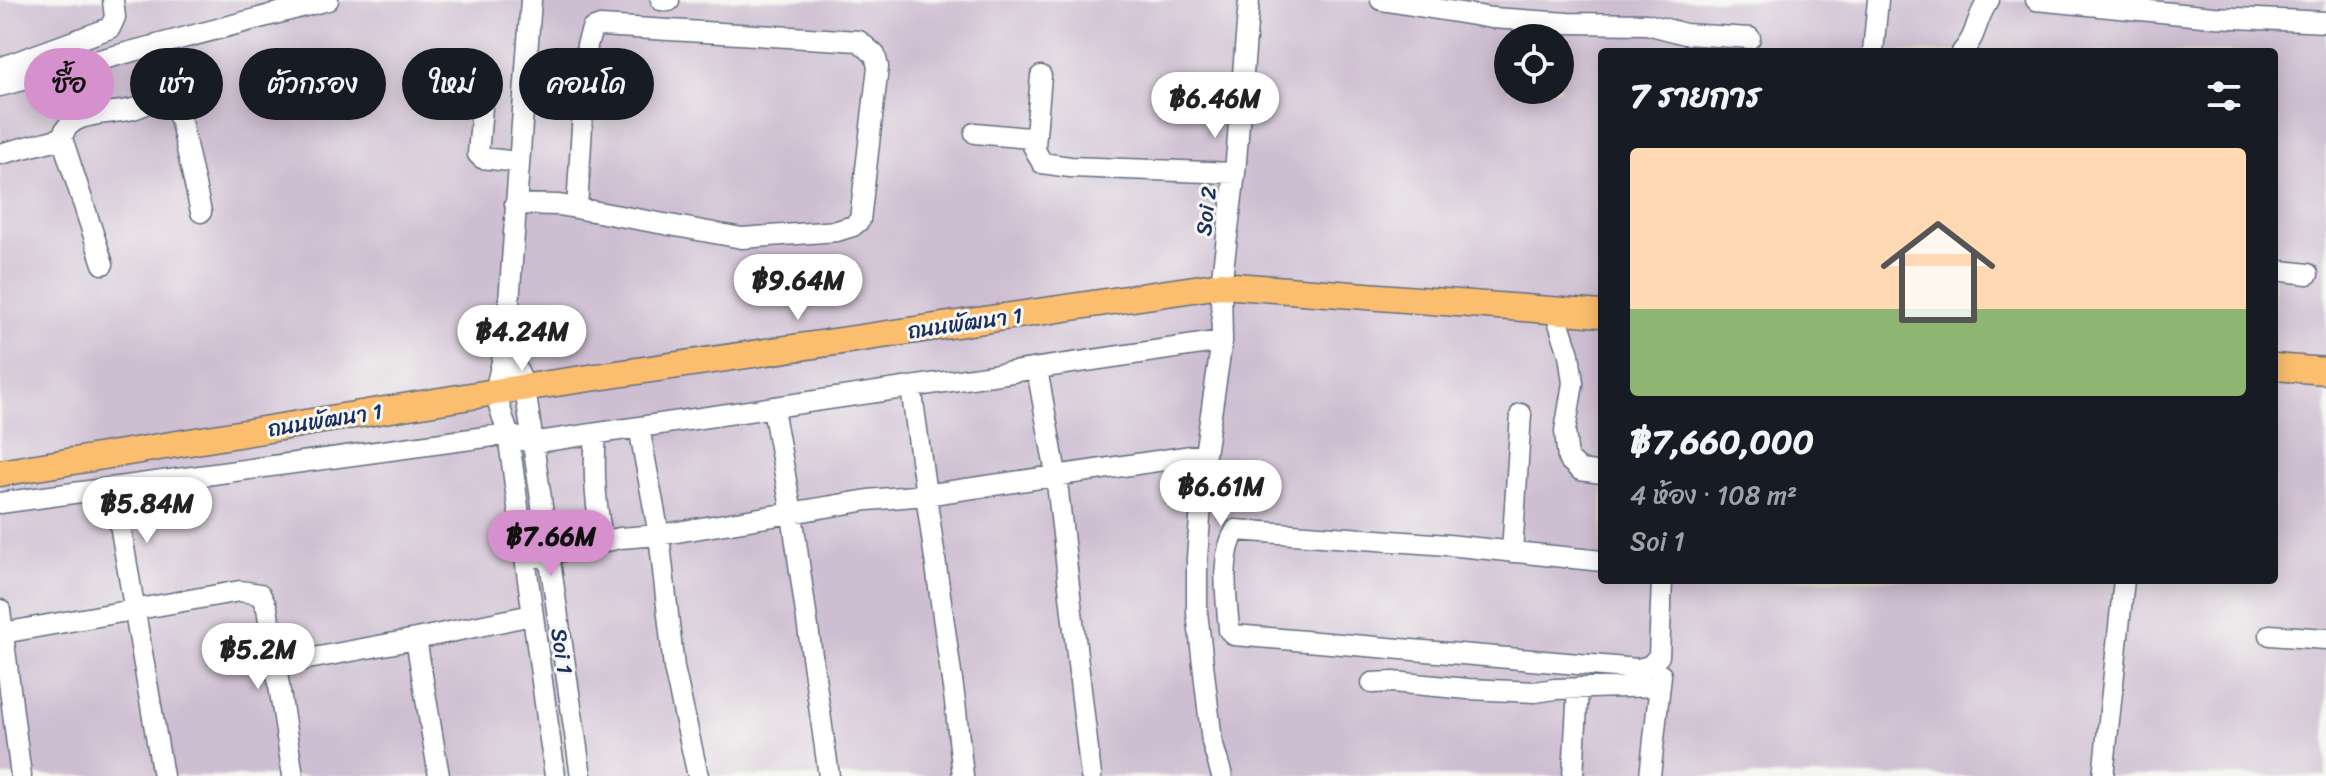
<!DOCTYPE html>
<html lang="th">
<head>
<meta charset="utf-8">
<style>
  :root { --surface:#171b24; --page:#242831; --text:#f1f3f6; --muted:#9ea1a6; --line:#363941; --accent:#d690ce }
  body { margin:0; font-family:Sriracha,"Playpen Sans Thai",sans-serif; background:var(--page); color:var(--text); height:100vh; display:flex; flex-direction:column; font-size:30px; white-space:nowrap }
  * { box-sizing:border-box; margin:0 }
  p { font-size:26px; color:var(--muted) }
  .icon { flex:none; width:44px; height:44px; fill:none; stroke:currentColor; stroke-width:2; stroke-linecap:round; stroke-linejoin:round }
  .map { position:relative; flex:1; overflow:hidden }
  .sheet { position:absolute; left:1598px; top:48px; width:680px; height:536px; display:flex; flex-direction:column; background:var(--surface); border-radius:8px; box-shadow:0 4px 20px #0003 }
  .sheet>* { flex:none }
  .top-card { position:absolute; left:24px; top:48px; width:760px; height:72px; display:flex; gap:16px }
  .controls { position:absolute; left:1494px; top:24px; display:grid; gap:16px }
  .controls a { display:grid; place-items:center; width:80px; height:80px; border-radius:50%; background:var(--surface); box-shadow:0 4px 20px #0003; font-size:40px }
  .price { position:absolute; translate:-50% -68px; padding:0 18px; border-radius:28px; background:#fff; color:#222; font-size:26px; line-height:52px; filter:drop-shadow(0 2px 4px #0008) }
  .price::after { content:''; position:absolute; left:50%; top:48px; width:24px; height:18px; margin-left:-12px; background:inherit; clip-path:polygon(0 0,100% 0,50% 100%) }
  .price.on { background:var(--accent); color:#111 }
  ul { padding:0; list-style:none }
  li { display:grid; align-content:center; gap:16px; height:424px; padding:0 32px }
  li+li { border-top:2px solid var(--line) }
  li span { display:grid; place-items:center; height:248px; border-radius:8px; color:#555 }
  li>.icon { margin-inline-start:auto }
  span .icon { width:144px; height:144px; fill:#fffc; stroke-width:1 }
  li b { font-size:34px }
  h2 { display:flex; justify-content:space-between; align-items:center; height:96px; padding:0 32px; font-size:34px }
  .pill { padding:0 28px; border-radius:36px; background:var(--surface); box-shadow:0 4px 20px #0003; font-size:28px; line-height:72px }
  .pill.on { background:var(--accent); color:#111 }
  .map>svg:first-child { display:block }
</style>
</head>
<body>
<div class="map">
<svg width="2326" height="776" viewBox="0 0 2326 776">
  <rect width="100%" height="100%" fill="#f6f6f2"/>
  <filter id="ink" filterUnits="userSpaceOnUse"><feTurbulence type="fractalNoise" baseFrequency=".0125" numOctaves="2"/><feDisplacementMap in="SourceGraphic" scale="16" xChannelSelector="R" yChannelSelector="G"/><feConvolveMatrix kernelMatrix="1 2 1 2 8 2 1 2 1" color-interpolation-filters="sRGB"/></filter>
  <filter id="wash" filterUnits="userSpaceOnUse"><feTurbulence type="fractalNoise" baseFrequency=".006" numOctaves="4" result="noise"/><feDisplacementMap in="SourceGraphic" scale="32" xChannelSelector="R" yChannelSelector="G"/><feGaussianBlur stdDeviation="1.8" result="paint"/><feColorMatrix in="noise" values="0 0 0 0 0 0 0 0 0 0 0 0 0 0 0 0 0 1.4 0 .05"/><feComposite in="paint" operator="in"/></filter>
  <g filter="url(#wash)">
    <rect width="100%" height="100%" fill="#eae1c0"/>
    <path fill="#cebed1" fill-rule="evenodd" d="M0,0H2326V776H0ZM1508,38H1560V90H1508ZM1602,52H2274V580H1602Z"/>
  </g>
  <g filter="url(#ink)">
    <g fill="none" stroke-linecap="round" stroke-linejoin="round">
      <defs>
        <path id="minor" d="M531,0L506,344L495,392L508,434L555,776
          M661,0L669,1
          M1381,0L1492,18L1568,23L1647,24L1685,34L1750,38
          M2036,0L2213,17L2326,22
          M1873,52L1878,0
          M1962,52C1978,35 1975,18 1989,0
          M436,58L481,64L485,72L478,154L482,158L518,162
          M0,68L110,28L115,17L113,0
          M0,86L328,0
          M162,96L176,109L181,122L201,212
          M975,133L1029,138L1042,163L1070,167L1235,173
          M1035,146L1041,76
          M0,154L62,138
          M515,204L559,205L742,238L837,231L853,226L860,220L878,67L875,55L859,41L600,26L592,29L587,45L577,208
          M103,264L62,138C68,110 109,115 133,109C143,106 153,100 162,96L157,44
          M2274,270L2308,274
          M1555,311L1569,354L1573,383L1565,431L1568,459L1580,470L1602,473
          M506,344L525,388L581,776
          M1037,369L1056,474L1091,776
          M911,387L955,702L963,776
          M773,408L792,514L829,776
          M639,427L659,535L674,668L698,776
          M596,434C593,471 595,505 603,542
          M114,489L163,776
          M0,503L508,434L531,443L1222,341
          M1512,552L1521,414
          M527,559L620,538L659,535L868,500L925,495L1205,454
          M1602,561L1448,545L1236,530C1219,557 1227,599 1229,630L1234,635L1638,669L1650,666L1659,656L1662,580
          M0,610L21,776
          M3,633L240,591L260,594L267,608L293,776
          M2270,635L2326,639
          M416,639L532,615
          M276,665L416,639L439,776
          M1372,683L1393,682L1468,689L1535,692L1555,689L1660,686
          M1222,776L1212,742L1197,612V558L1205,454L1222,341L1221,285L1235,173L1249,0
          M1573,776L1578,688
          M1650,776L1661,675
          M2103,776L2124,580"/>
        <path id="major" d="M2274,367L2326,371
          M0,473L495,392L1221,285L1602,314"/>
      </defs>
      <use href="#minor" stroke="#636d80" stroke-width="23"/>
      <use href="#major" stroke="#636d80" stroke-width="29"/>
      <use href="#minor" stroke="#fff" stroke-width="20"/>
      <use href="#major" stroke="#fbbe6e" stroke-width="26"/>
    </g>
  </g>
  <g text-anchor="middle" dominant-baseline="central" stroke-width="6" stroke-linejoin="round" paint-order="stroke">
    <g font-size="22" fill="#1b2f5e" stroke="#f6f6f2">
      <text transform="translate(1206 211) rotate(-83)">Soi 2</text>
      <text transform="translate(965 323) rotate(-8)">ถนนพัฒนา 1</text>
      <text transform="translate(325 420) rotate(-9)">ถนนพัฒนา 1</text>
      <text transform="translate(562 651) rotate(82)">Soi 1</text>
    </g>
  </g>
</svg>
<div class="controls">
<a><svg class="icon" aria-label="locate" viewBox="0 0 24 24"><circle cx="12" cy="12" r="6"/><path d="M12 2v4M12 18v4M2 12h4M18 12h4"/></svg></a>
</div>
<b class="price" style="left:1215px;top:140px">฿6.46M</b>
<b class="price" style="left:798px;top:322px">฿9.64M</b>
<b class="price" style="left:522px;top:373px">฿4.24M</b>
<b class="price" style="left:1221px;top:528px">฿6.61M</b>
<b class="price" style="left:147px;top:545px">฿5.84M</b>
<b class="price on" style="left:551px;top:578px">฿7.66M</b>
<b class="price" style="left:258px;top:691px">฿5.2M</b>
<div class="top-card">
<a class="pill on">ซื้อ</a>
<a class="pill">เช่า</a>
<a class="pill">ตัวกรอง</a>
<a class="pill">ใหม่</a>
<a class="pill">คอนโด</a>
</div>
<section class="sheet">
<h2>7 รายการ<svg class="icon" aria-label="filters" viewBox="0 0 24 24"><path d="M4 7h16M4 17h16"/><circle cx="9" cy="7" r="2"/><circle cx="15" cy="17" r="2"/></svg></h2>
<ul>
<li><span style="background:linear-gradient(#ffd9b3 65%,#8fb573 0)"><svg class="icon" aria-label="home" viewBox="0 0 24 24"><path d="M3 11l9-7 9 7M6 9v11h12V9"/></svg></span><div><b>฿7,660,000</b><p>4 ห้อง · 108 m²</p><p>Soi 1</p></div></li>
</ul>
</section>
</div>
</body>
</html>
